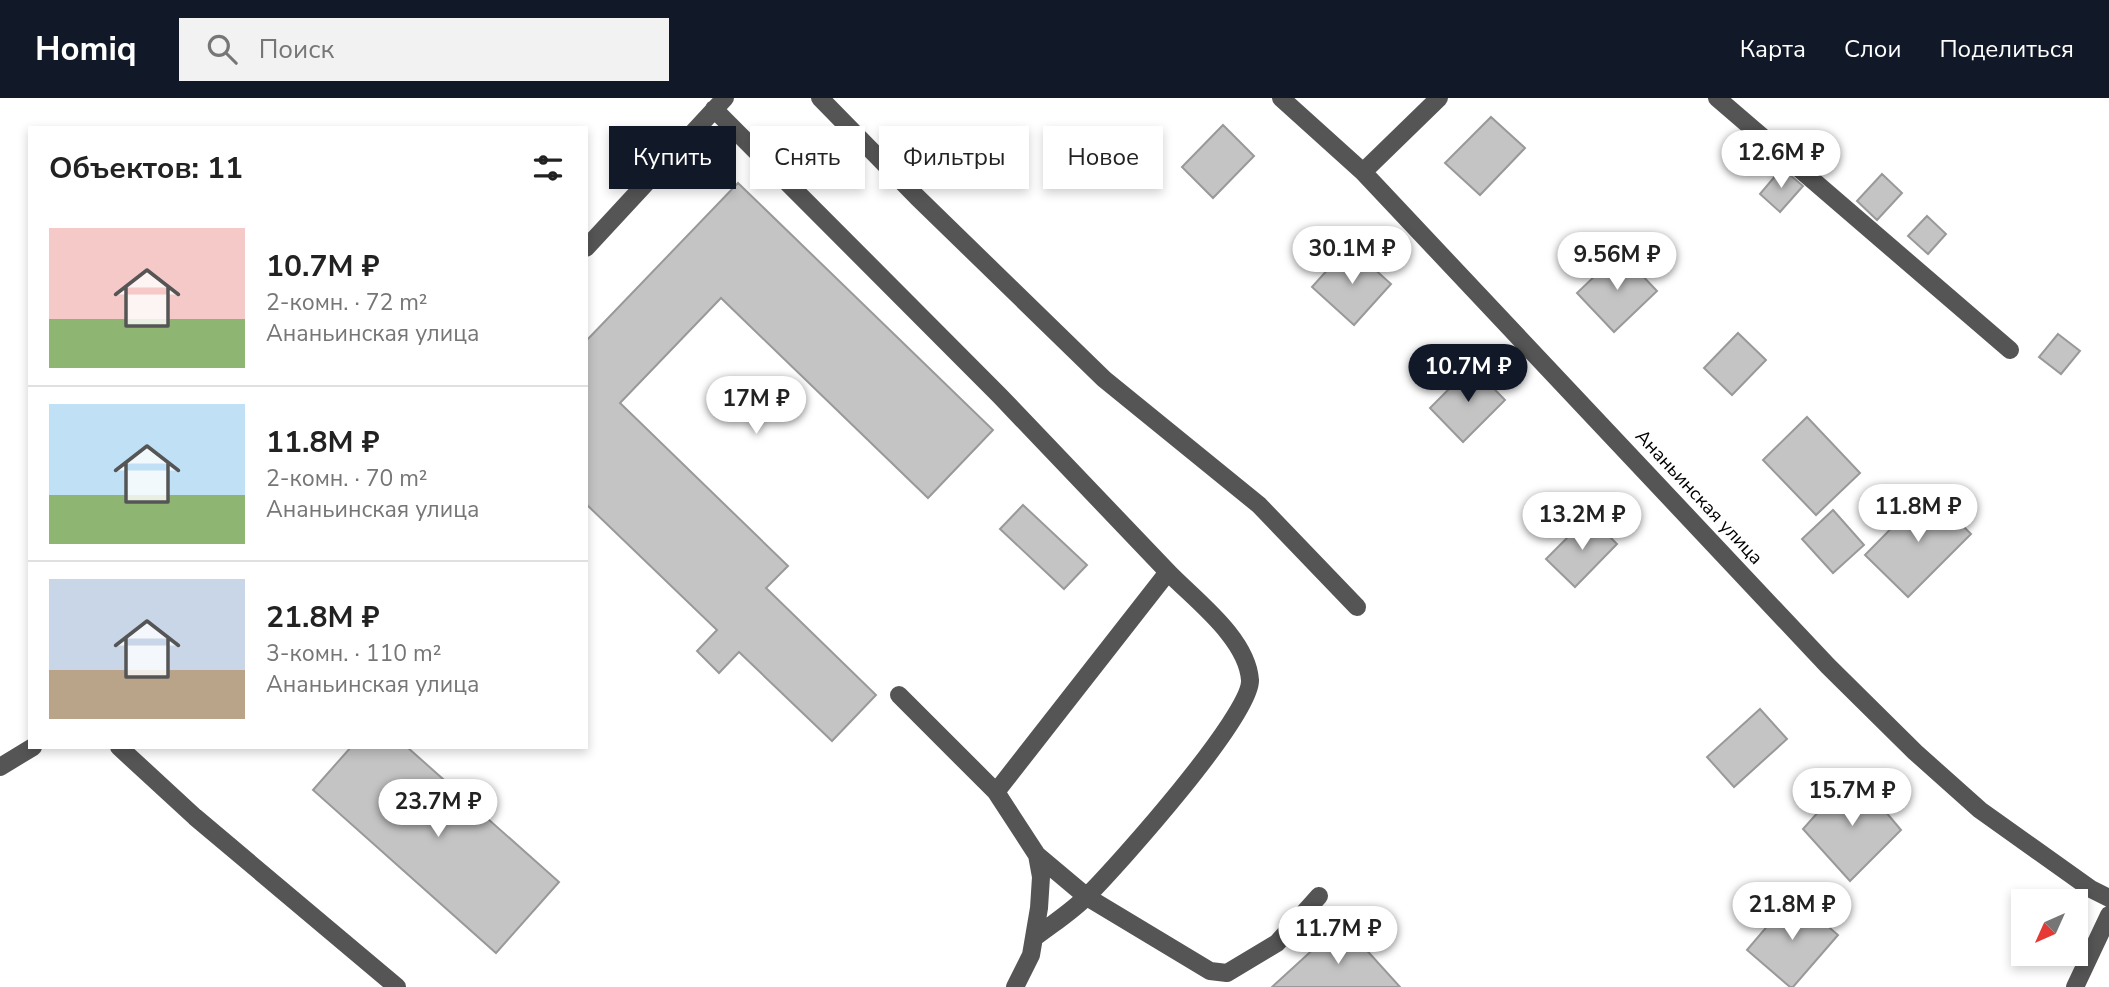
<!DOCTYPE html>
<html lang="ru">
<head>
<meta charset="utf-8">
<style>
  :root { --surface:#fff; --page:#f2f2f2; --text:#222; --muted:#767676; --line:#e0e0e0; --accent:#111827 }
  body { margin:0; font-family:"Nunito Sans",sans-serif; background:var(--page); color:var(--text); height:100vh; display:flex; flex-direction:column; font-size:26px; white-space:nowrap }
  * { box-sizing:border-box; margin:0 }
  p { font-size:23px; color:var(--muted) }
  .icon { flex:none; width:38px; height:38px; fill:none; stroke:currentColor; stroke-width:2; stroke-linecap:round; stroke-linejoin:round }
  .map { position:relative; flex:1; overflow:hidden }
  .sheet { position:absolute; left:28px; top:28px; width:560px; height:623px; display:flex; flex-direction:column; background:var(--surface); border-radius:0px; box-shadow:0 4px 10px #0003 }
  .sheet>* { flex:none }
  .top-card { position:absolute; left:609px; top:28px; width:665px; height:63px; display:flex; gap:14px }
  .needle { width:46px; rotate:225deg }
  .tools { position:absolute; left:2011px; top:791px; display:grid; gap:14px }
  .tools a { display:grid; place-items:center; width:77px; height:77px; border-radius:0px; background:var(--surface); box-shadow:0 4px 10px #0003; font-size:35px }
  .price { position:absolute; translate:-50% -60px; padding:0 16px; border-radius:24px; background:#fff; color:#222; font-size:23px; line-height:46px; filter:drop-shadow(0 2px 4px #0008) }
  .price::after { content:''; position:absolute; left:50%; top:42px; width:21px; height:16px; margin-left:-10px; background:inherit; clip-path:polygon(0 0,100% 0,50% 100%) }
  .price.current { background:var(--accent); color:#fff }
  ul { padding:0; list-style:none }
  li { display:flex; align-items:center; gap:21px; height:175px; padding:0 21px }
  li+li { border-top:2px solid var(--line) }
  li span { display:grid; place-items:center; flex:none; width:196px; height:140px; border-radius:0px; color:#555 }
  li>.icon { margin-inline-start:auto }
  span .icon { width:84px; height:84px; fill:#fffc; stroke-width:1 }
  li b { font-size:30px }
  h2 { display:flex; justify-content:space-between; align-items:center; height:84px; padding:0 21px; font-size:30px }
  .chip { padding:0 24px; border-radius:0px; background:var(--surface); box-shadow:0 4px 10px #0003; font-size:24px; line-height:63px }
  .chip.current { background:var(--accent); color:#fff }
  header { display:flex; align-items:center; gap:42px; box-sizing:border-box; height:98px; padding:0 35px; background:var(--accent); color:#fff }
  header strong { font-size:33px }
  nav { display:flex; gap:38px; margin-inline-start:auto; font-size:24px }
  .search { width:490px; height:63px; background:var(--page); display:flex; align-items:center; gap:18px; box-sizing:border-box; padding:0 24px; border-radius:0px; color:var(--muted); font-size:26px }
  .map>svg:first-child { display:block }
</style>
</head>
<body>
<header>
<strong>Homiq</strong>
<div class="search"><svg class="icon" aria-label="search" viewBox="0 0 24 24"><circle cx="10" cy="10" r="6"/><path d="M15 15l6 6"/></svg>Поиск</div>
<nav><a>Карта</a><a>Слои</a><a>Поделиться</a></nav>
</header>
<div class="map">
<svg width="2109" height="889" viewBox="0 0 2109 889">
  <rect width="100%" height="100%" fill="#fff"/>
  <path fill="#c4c4c4" stroke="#999" stroke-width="2" d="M1491,19L1525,50L1480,97L1445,65Z
    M1223,27L1254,58L1213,100L1182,69Z
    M1782,70L1803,88L1780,114L1760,96Z
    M1882,76L1902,95L1877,122L1857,103Z
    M738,85L993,332L928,400L721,200L620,305L788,468L766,490L876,597L832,643L739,554L719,575L697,553L717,532L586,406V243Z
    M1927,118L1946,136L1928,156L1908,138Z
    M1349,148L1391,186L1354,227L1312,189Z
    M1620,154L1657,193L1614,234L1577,195Z
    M1738,235L1766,262L1732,297L1704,270Z
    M2058,236L2080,253L2061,276L2039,259Z
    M1472,268L1505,302L1463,344L1430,310Z
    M1807,319L1860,375L1816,417L1763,362Z
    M1928,393L1971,436L1908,499L1865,457Z
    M1023,407L1087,467L1064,491L1000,431Z
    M1833,412L1864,447L1833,475L1802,441Z
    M1589,418L1617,446L1575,489L1546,461Z
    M1760,611L1787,641L1734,689L1707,659Z
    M351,649H407L559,784L496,855L313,692Z
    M1853,675L1901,732L1850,783L1803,731Z
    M1793,798L1838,837L1793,889H1790L1747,852Z
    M1342,825L1400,889H1272Z"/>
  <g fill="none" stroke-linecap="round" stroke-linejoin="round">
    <path stroke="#555" stroke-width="18" d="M820,0L917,99L1104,281L1259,407L1357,509
      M1281,0L1363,74L1828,568L1915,654L1980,712L2091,791L2109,800
      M1717,0L2010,252
      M714,11L1000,298L1168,474L996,694
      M1363,74L1439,0
      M586,150L725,0
      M899,597L996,694L1037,757L1041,779L1039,810L1031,857L1015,889
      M119,649L195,719L397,889
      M0,669L33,649
      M1037,757L1087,799L1210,873L1227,875L1277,845L1319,798
      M1034,840C1052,826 1073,813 1088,797C1118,767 1252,617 1250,582C1247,540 1195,502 1168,474
      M2075,889L2109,817"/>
  </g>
  <g text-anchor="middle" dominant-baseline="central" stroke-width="6" stroke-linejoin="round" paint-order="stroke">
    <g font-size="19" fill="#000" stroke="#fff">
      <text transform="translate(1699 399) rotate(47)">Ананьинская улица</text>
    </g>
  </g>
</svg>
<div class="tools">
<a><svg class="needle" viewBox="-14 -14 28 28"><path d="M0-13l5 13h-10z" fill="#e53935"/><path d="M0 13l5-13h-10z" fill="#767676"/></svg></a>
</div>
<b class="price" style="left:1781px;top:92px">12.6M ₽</b>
<b class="price" style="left:1352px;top:188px">30.1M ₽</b>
<b class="price" style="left:1617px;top:194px">9.56M ₽</b>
<b class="price current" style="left:1468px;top:306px">10.7M ₽</b>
<b class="price" style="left:756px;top:338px">17M ₽</b>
<b class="price" style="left:1918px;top:446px">11.8M ₽</b>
<b class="price" style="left:1582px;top:454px">13.2M ₽</b>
<b class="price" style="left:1852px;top:730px">15.7M ₽</b>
<b class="price" style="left:438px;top:741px">23.7M ₽</b>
<b class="price" style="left:1792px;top:844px">21.8M ₽</b>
<b class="price" style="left:1338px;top:868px">11.7M ₽</b>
<div class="top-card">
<a class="chip current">Купить</a>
<a class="chip">Снять</a>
<a class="chip">Фильтры</a>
<a class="chip">Новое</a>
</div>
<section class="sheet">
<h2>Объектов: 11<svg class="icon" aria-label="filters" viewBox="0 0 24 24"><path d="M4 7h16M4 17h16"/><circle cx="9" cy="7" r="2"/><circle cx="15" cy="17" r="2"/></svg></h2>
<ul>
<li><span style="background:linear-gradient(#f6c9c9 65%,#8fb573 0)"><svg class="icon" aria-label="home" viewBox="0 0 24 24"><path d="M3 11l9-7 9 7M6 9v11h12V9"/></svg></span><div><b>10.7M ₽</b><p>2-комн. · 72 m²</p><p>Ананьинская улица</p></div></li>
<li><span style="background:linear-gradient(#bfe0f5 65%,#8fb573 0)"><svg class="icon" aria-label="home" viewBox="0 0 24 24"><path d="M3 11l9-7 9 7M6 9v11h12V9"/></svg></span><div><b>11.8M ₽</b><p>2-комн. · 70 m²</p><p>Ананьинская улица</p></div></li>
<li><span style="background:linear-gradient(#c9d6e8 65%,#b9a48a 0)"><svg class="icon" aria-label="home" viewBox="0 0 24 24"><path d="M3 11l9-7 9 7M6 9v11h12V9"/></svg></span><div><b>21.8M ₽</b><p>3-комн. · 110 m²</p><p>Ананьинская улица</p></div></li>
</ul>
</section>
</div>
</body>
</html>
